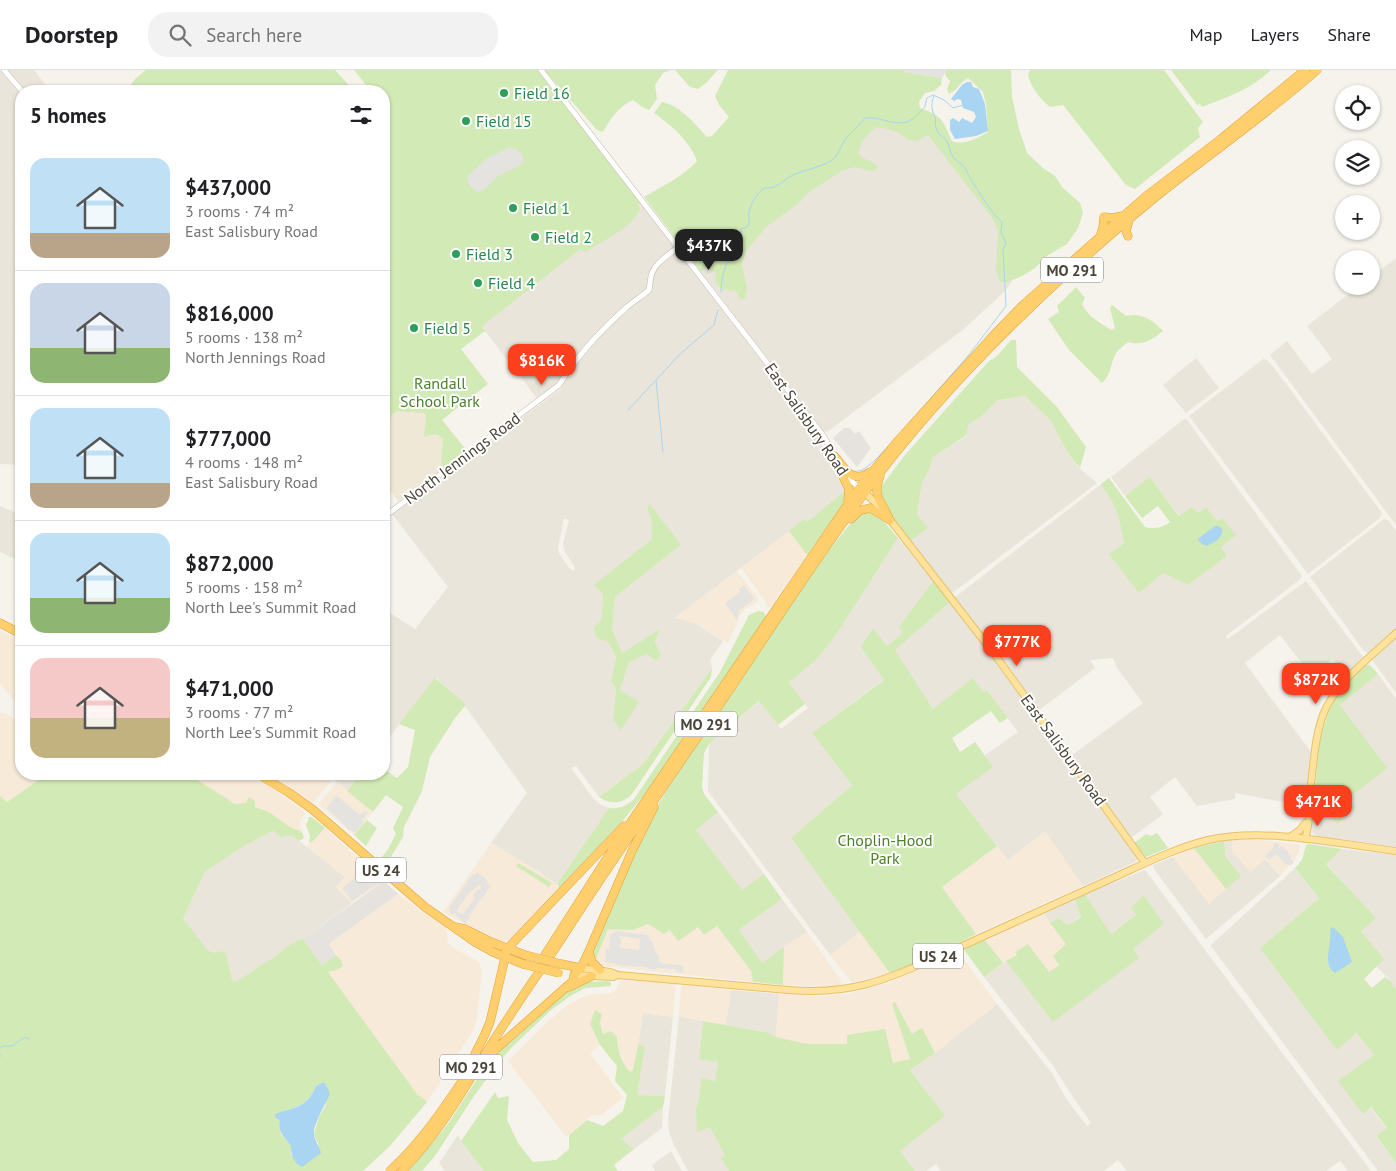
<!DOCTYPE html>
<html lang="en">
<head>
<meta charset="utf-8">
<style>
  :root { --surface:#fff; --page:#f2f2f2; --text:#202124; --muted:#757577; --line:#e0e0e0; --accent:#fc3f1d }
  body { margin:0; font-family:"PT Sans",sans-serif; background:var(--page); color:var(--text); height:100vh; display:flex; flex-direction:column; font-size:19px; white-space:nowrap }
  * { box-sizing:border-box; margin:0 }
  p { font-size:16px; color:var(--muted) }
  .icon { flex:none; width:28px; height:28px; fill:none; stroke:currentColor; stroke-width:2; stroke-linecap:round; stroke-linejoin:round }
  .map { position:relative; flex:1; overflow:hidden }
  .panel { position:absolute; left:15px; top:15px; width:375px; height:695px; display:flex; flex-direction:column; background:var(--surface); border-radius:20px; box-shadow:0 1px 4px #0004 }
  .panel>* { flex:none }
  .fabs { position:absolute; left:1335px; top:15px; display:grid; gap:10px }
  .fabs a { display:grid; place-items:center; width:45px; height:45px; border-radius:50%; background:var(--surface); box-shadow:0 1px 4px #0004; font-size:25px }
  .price { position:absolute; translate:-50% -42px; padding:0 11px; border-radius:10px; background:var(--accent); color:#fff; font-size:16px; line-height:32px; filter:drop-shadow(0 1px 2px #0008) }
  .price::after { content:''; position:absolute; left:50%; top:30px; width:15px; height:11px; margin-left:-8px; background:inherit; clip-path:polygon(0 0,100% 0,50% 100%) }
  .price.active { background:#222; color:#fff }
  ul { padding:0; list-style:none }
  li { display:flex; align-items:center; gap:15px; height:125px; padding:0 15px }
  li+li { border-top:1px solid var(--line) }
  li span { display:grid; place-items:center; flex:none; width:140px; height:100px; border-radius:15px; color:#555 }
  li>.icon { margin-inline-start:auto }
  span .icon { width:60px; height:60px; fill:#fffc; stroke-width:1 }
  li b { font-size:21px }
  h2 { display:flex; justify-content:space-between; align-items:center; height:60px; padding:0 15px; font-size:21px }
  header { display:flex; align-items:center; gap:30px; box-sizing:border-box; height:70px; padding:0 25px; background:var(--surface); border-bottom:1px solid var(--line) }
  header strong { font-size:24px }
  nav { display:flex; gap:28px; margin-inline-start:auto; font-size:18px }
  .search { width:350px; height:45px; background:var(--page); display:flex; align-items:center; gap:12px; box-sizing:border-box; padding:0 18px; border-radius:20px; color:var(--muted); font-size:19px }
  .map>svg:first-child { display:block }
</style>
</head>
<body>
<header>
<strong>Doorstep</strong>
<div class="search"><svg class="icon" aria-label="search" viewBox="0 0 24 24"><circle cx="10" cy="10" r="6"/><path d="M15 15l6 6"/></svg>Search here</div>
<nav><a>Map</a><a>Layers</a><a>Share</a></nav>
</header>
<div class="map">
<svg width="1396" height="1101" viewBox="0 0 1396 1101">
  <rect width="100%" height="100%" fill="#f6f3ec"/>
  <path fill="#eae5da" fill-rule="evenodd" d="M0,0H34L50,21H21V395L0,394Z
    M904,30L1030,186L1005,221L964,259L827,362L823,361L701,202Z
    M641,133L811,356L819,368L829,392L844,415L846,420L807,452L804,450L675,548L693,552L723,571L710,590L712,598L643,694L599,727L576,696L571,698L593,728L600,734L609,738L557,814L491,773L527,723L465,636V633L436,608L384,674V539L415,559L448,517L392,444L562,318L557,313L539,328L536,327L481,256ZM647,438L681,475L615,527L612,559L622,583L660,559L655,572L661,585L647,584L629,592L620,620L613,650L616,618L611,612L616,587L608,572L593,559L601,551L603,523L595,515L652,469V452ZM564,448L569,450L563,474L564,480L574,496L575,501L569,498L559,483L558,478Z
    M1396,188V455L1270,285L1287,271L1312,304L1332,289L1307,256L1359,216H1371V207Z
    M1196,288L1219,318L1186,343L1163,315Z
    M1263,289L1267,290L1275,299L1382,443L1380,448L1308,504L1189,346Z
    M1025,326L1051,351L1069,385L1078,397L1097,413L951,524L909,472L928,458L917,444L922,413L930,398L932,388L967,366L968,355L982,346L998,330Z
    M1184,349L1187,350L1302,506L1298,511L1226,566L1228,569L1306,511L1363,587L1345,604L1333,589L1311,605L1280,565L1245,593L1311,682L1304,736L1235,723V729L1197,736L1175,707L1150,727L1163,744L1131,768L1071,686L1143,633L1117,598L1113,588L1090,590L1095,598L1038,641L954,528L1100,415L1114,431L1118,441L1124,473L1110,484L1163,503L1188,515L1227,486L1220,477L1235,465L1221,448L1217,452L1206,437L1198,443L1192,437L1180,446L1150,408L1125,426L1111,407Z
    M21,427V492L0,482V436L17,443Z
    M1384,449L1388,450L1396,461V558L1368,583L1364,581L1310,507Z
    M898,468L933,511L899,557L903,563L887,576L873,558L884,609L812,663L852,715L791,768L860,862L830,885L708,721L709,674L760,631L781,659L808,638L789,613L818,588L836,565Z
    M950,532L995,591L1137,786L1138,789L1135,792L1083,816L1045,762L1008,790L956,724L992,697L985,685L1018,662L987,620L933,639L894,580Z
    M1396,568V623L1373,591L1374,588Z
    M1378,604L1396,629V777L1318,766L1313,763L1311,758L1314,728L1337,754L1347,729L1386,698L1339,634Z
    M328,704H361L347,721Z
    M718,742L764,804L742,821L695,759Z
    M273,761L286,767L293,766L345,807L336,817L352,833L303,869L294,872L275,887L235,912L232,910L229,901L228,889L208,882L183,848L205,802L244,776Z
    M1232,770L1233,782L1250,801L1265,789L1280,806L1206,869L1154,799L1153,795L1173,787L1209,833L1226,788L1224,771Z
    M1342,779L1396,785V917L1394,918L1391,911L1376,896L1383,888L1361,861L1375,848L1326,793Z
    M1295,798L1319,828L1260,878L1337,979L1358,963L1374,985L1363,1043L1370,1037L1387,1059L1376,1067L1396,1093V1101H1378L1211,876L1212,874Z
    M1145,800L1371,1101H1348L1340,1091L1326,1101H1127L1118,1090L1104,1101H941L936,1094L926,1101H915L900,1081L945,1046L910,1000L935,983L997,934L1052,1003L1067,1030L1087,1056L1091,1053L1072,1026L1054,997L984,907L1006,891L1053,951L1138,888L1132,879L1164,854L1144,825L1136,845L1111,864L1085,824Z
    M782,829L807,862L762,893L739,860Z
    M1075,829L1081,846L1068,855L1059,848L1050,853L1043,844Z
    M731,920L779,924L776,967L766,962L726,955Z
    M643,943L673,947L665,1026L637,1025L645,977L638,974Z
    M679,946L703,951L699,988L718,992L715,1011L701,1009L699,1028L696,1039L698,1061L710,1056L725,1086L721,1088L729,1101H688L674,1075L669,1062L668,1050Z
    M663,1037L662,1058L634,1079L621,1069Z
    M458,1065L461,1071L484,1101H445L439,1093Z
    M671,1081L682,1101H655L652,1095Z"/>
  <path fill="#f7ead8" d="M789,461L807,485L773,535L770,537H767L765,531L741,498Z
    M737,501L758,528V532L745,539L741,544L728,573L693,552L674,548Z
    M0,560L21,571V640L0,613Z
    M0,643H4L21,652V704H47L7,732L0,726Z
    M188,704H247L275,720L302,740L305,743L300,752L302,762L288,756L271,743L255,737L249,728L246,734H235Z
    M270,704H328L333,708L315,731L312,732Z
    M337,711L373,742L354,765L320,736L319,734Z
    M325,758L384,811L352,833L336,817L345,807L307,777L309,772H312Z
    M1045,761L1083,816L976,864L942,817L997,776L1008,790Z
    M1249,769L1298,774L1300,776L1299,782L1296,788L1280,806L1265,789L1251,802L1233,782L1232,770Z
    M491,773L537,800L560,817L510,869L505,871H498L473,859L443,842Z
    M1194,778L1226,819L1209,834L1173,787Z
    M398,824L446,858L448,872L452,877L476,890L480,894L482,902L477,948L473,961L427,1032L417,1024L328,902L337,900L341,890L329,874Z
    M1043,844L1066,874L1053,886L1059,894L1050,902L1015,882L1018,885L1003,893L985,870Z
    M648,854L664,863L670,860L717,856L751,901L753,912L602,896L595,891L608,858L633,860Z
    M807,862L840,909L842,913L841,915L824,916L783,915L784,877Z
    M860,862L890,903L852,913L830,885Z
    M956,882L959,883L997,934L935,983L922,959L912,964L895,933L892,934L910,990L893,993L847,974H807L776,967L779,924L823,926L851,923L888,913Z
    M620,910L674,913L676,915L673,947L643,943L633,1001L630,1002L626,999L617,972L603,964L600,953L602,944L595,940L590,955L600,975L590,983L623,1028L601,1045H592L566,1067L508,991L547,952L569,934L587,925L612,923L616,920Z
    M684,915L731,920L726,955L679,946L681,916Z"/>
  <path fill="#e6e2dd" d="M844,358H850L855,364L859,361L871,378L857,397L833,368Z
    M384,811L398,824L329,874L336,885L322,895L303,869Z"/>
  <path fill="#efe8d6" d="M461,281L439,346L467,381L399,432L384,413V339Z"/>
  <path fill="#d2eab5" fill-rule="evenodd" d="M146,0H335L354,21H126L136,8Z
    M354,0H538L641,133L638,135L640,139C632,158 604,170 587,181H583L581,179L482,256L485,261L461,279L488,314L442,350L467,381L445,398L441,394L443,369C437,362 431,364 424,367L426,346L424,343L398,341L391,345L390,351H384V21H371Z
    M544,0H671L663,3L655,15L657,29L649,40L642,37L633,30C618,37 611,48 603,62L597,60Z
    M675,0H718L706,13L698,19L690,17Z
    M728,0H905V2L942,8L941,15L934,21L925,23L919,32L920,38C943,46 943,51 952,71C964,76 978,68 988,62L986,34L983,22L968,8C960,12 957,21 949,24L947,19L950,11L945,5L946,0H1011L1012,27L1019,59L1027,83L1043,98L1055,106L1062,117L1080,133L1083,143L1078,158L1067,174L1048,185L1035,198L1022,206L1007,212H1000L996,200L998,161L993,149L928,65L917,71L908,70L901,64L891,60L876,57L862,71L858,84C865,91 871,90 878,96L876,100L869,101L856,97L843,100L808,123L798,134L766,157L746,181L742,195L747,218L745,229H740L736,221L721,219L715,211L716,203L710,200L708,196L701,202L644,127C662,116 683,107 697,91C690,71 671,55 654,43L662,32C681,36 694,53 707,67L712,66L729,47L719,35L715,26Z
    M1030,0H1164L1203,52L1198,58L1200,67L1135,119L1126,115L1063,35L1050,37C1040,29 1031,17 1028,5Z
    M1171,0H1271C1251,19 1228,27 1202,37L1199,33L1198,36Z
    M1076,217L1085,228L1082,234C1087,246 1101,254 1112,260L1115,258L1110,238L1112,235L1126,246C1141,242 1153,250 1163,261C1152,270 1142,276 1128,272C1124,275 1119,279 1116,283C1110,294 1112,304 1102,313L1069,280L1048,249L1059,242L1057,236Z
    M1011,270H1016L1017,297L1057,337L1086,377L1080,398L1069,385L1051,351L1025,326L998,330L982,346L968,355L967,365L932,388L930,398L922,413L917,444L928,458L909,472L880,429L878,421L904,386L989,291L996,287Z
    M1150,407L1179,446L1192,437L1198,443L1206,437L1217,451L1222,448L1236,465L1221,477L1227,486L1188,515L1163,503L1139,523L1109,484L1124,473C1119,449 1118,434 1100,415L1109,408L1145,457C1153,460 1164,457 1170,452L1158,436L1142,448L1125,426Z
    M846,420V427L843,434L807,485L789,461L804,449L807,452Z
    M650,434L681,475L615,527L612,559L622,583L660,559L655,572L661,585L656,591L647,584L629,592L620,620L639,632L621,660L613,650L616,618L611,612L616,587L608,572L597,568L593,558L601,551L603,524L594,515L652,469V452L647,438Z
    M871,440L881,448L898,468L836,565L818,588L789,613L805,634L778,655L759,631L709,674L704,683L702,717L704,724L718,742L696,760L742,820L764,804L782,829L739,860L762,893L784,877L783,915L753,912L751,901L717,856L704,865L698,857L678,871L670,860L664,864L648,854L633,860L608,859L595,891L591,884L593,878L655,740L668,718L812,503L837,470L859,443Z
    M933,511L950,532L895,580L933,639L973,608L983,622L987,620L1008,648L1000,653L991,641L952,668L960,682L975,672L993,697L956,724L997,776L942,817L976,864L892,906L791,768L852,715L812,663L884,610L861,577L873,558L887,576L903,563L899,557Z
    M758,541L764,542L766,547L655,711L621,753L560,817L557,814L609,738C620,739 626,736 634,729L720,602L749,545Z
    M1366,595H1370L1378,604L1340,635L1387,698L1348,729L1355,738L1337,754L1314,728C1318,692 1318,651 1341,620C1349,611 1358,603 1366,595Z
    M712,598L711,607L632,724C622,734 611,735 599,727L643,694Z
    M435,608L465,633V636L455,648L430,687L422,721L404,757L403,767L386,795L380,789L387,781L396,764L393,758L403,737L386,725L373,742L347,721L361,704H384V699L397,708L408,697L415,660L399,654Z
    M47,704H188L235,734L246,733L249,727L255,731V737L271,743L288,756L302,762L304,768L299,771L293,766L281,767L273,761L244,776L205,802L183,848L208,881L216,883L222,881L226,883L232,910L235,912C248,904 260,896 273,888C283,881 291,871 303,869L322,895L336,885L341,890L343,896L337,900L328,902L417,1024L427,1032L390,1076L363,1101H0V726L7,732ZM324,1012L326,1035L318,1049L314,1065L319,1075L291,1085V1076L281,1064L280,1043C297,1037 310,1033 316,1016Z
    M309,747H312L325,758L312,772H309L310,766L306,755Z
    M367,750L377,758L366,776L354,765Z
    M1157,763L1168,778L1146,787L1134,773L1146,764L1151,766Z
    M1224,771L1226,788L1241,806L1226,819L1194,778Z
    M1309,774L1342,779L1326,794L1376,848L1361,861L1384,889L1364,909L1372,918L1385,907L1391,911L1394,918L1396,917V1093L1376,1066L1387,1058L1371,1037L1363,1044L1338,1011L1374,985L1357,963L1337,980L1260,878L1319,828L1295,798L1302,790L1306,775Z
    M518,793L552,813L549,817L516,796Z
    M1085,824L1111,864L1136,845L1131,837L1144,825L1164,854L1133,879L1139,888L1053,952L1006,891L1017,885L1015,882L1028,874L1049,902L1059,895L1053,886L1066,874L1050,853L1059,848L1068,855L1081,847L1075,829Z
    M985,870L1003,893L984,907L965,881L966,878Z
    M607,911L611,912V916L585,918L569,927L550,941L512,977L501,990L474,1026L435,1086L422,1101H409L448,1054L481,1003L499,981L569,920L588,912Z
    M895,932L912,964L922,958L935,983L910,1000L945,1046L900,1081L915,1101H729L721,1088L725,1086L710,1057L697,1062L696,1039L699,1028L701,1008L715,1011L718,992L699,989L703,951L766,962L776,967L807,974H847V965L885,959L893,993L910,989L892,934Z
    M595,940L602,944L600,953L603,964L611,961L617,967C617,977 622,995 630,1002L633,1000L638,974L645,977L637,1025L665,1026L663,1037L621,1069L634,1079L614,1095L618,1101H484L461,1071L495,1022L498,1028L509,1026L507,1050L518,1073L533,1092L556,1090L569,1079V1065L587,1050L603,1056L623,1041L627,1025L615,1011L617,996L600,975L590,954Z"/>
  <path fill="#e5e3e0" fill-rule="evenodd" d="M905,0H946L942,8L904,2Z
    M510,77L512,79L516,78L518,82H521L524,91L521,93V95L498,106L483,121L481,120L478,123L469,115L467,107L486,89Z
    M744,515L754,528L752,531L738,541L739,543L737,550L725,533L740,522L739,519Z
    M336,725L360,745L365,741L368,743L362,750L364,752L355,763L348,759L327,738L328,736Z
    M1274,773L1279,774V778L1282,776L1292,787L1290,789L1294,792L1290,796L1288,794L1286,795L1276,784L1269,790L1265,786L1274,776Z
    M368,798L372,802L370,804L379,813L352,831L342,818Z
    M477,802L487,810V813L491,816L480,831H477L479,832L470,845H468L470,847L465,854L454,843L452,845L449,842L451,839H448L460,822L464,821L461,820L473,804L475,805ZM480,815L481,819L477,820L473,825L475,828L463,844L459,843L457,840L469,823Z
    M617,861L647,865L650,867L649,871H652L655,881L660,888L658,890L659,891L664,894L681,895L683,898V903L677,902L675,899L657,898L654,900L649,899L646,897L625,896L605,892L606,879H611L609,878L610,865ZM618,866L643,869H644H640L639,880L620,878L621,868Z"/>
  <path fill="#a9d4f2" d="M967,12H971L973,17L979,19L985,34L988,61L976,66L955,69L950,60V50L953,48L959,52L962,48L972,53L976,47L974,42L963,38L961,30L958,29L954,31L951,29L962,15Z
    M1215,456H1218L1222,459C1223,469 1214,472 1207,476L1202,474L1198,470L1199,468Z
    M1333,857L1343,867L1352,892L1335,903C1321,894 1333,873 1330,859Z
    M324,1012L330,1023C326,1035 313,1053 314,1064C314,1070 320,1077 321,1083L302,1097C293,1092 291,1085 291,1076C285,1067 277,1062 280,1050L276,1048L275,1044C293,1038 308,1037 316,1016Z"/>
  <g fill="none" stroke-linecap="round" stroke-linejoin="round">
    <path stroke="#a9d4f2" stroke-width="1" d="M721,222C722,200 726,190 742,174L741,159C753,157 748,151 749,142C750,136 757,123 763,119C766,117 770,119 774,117C781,114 786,108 793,105C804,100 818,98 829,92C839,87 840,75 847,67C853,61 859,55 865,48C885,46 901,62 917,45C920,42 924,39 925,36C926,33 926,30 927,28L933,25L944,30L953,38L963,35
      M628,340L655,311
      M901,362L968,286L1006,236L1003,179L1006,173L1001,162L1002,152C994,147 969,108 965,98C963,94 957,92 954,88C949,82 950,75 946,70C942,66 938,64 936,58C935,55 936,50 935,47C931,38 931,35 934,25
      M663,382L656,310L680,284L714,255L718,240
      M853,401C865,405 883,381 892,372
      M0,978L3,976H12L25,967L29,969
      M0,984V987"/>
    <defs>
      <path id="minor" d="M4,0L22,21
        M541,0L825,368L835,389
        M843,403L859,418
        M384,447L559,315C577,286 602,259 627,237C634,231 642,226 649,220C650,215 650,209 652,203C656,192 669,185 678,177"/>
      <path id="major" d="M862,420L882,439
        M888,447L998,589L1145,793
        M1290,767L1300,760L1305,753
        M1305,769C1311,752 1309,731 1311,713C1314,691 1315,666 1323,645C1336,611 1370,588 1396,563
        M581,898L610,902L618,905L788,920C856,926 891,907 951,881C1003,858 1054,834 1106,811C1140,796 1172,779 1208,770C1264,757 1339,774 1396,781
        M574,905L613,907L618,905"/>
      <path id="highway" d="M1128,166L1126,161L1129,150
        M1100,167L1103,157L1104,147L1113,148L1122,146
        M834,386C845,397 851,415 870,402
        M838,396L849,419L848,431
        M880,406C872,427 881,430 889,448
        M851,449L859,441L870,438L890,450
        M0,553L21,564
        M258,704L288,722L312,739L425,837L475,872L493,882L523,894
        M455,857L465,859L491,872L525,885
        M589,882L592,892L600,900
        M545,885L620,768L828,463L859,418L896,373L992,267L1023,235L1145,127L1221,69L1305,0
        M561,894L581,898
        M569,917L592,906
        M471,992L485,964L490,952L507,879L624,756
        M483,995L497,978L573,911L574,905L581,898L589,881L632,781L654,737
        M390,1101C425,1069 451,1028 477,989
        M402,1101C433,1069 456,1033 478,996C504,952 534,910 562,868C614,787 670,708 724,628C770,560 814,491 863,425C945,314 1046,217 1152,130C1206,86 1264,47 1317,0"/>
    </defs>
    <use href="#minor" stroke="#c2bbae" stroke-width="6"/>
    <use href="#major" stroke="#e6c16a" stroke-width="8"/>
    <use href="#highway" stroke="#e0a43c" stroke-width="9"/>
    <use href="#minor" stroke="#fff" stroke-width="5"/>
    <use href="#major" stroke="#ffe39c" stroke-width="6"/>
    <use href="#highway" stroke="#ffcf6e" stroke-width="8"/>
    <defs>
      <path id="highway-bridge" d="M525,885L561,894
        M523,894L559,903"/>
    </defs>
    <use href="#highway-bridge" stroke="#e0a43c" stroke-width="9" stroke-linecap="butt"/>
    <use href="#highway-bridge" stroke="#ffcf6e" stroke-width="8"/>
  </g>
  <g fill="#2e9e5b" stroke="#fff" stroke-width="2">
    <circle cx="504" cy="23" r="5"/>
    <circle cx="466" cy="51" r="5"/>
    <circle cx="513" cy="138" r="5"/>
    <circle cx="535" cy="167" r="5"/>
    <circle cx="456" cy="184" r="5"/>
    <circle cx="478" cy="213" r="5"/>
    <circle cx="414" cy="258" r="5"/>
  </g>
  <g text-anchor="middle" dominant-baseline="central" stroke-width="4" stroke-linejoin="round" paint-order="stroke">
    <g fill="#fff" stroke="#817c74" stroke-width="1">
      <rect x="1041" y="187.5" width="62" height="25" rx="4"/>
      <rect x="675" y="641.5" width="62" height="25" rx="4"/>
      <rect x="356" y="787.5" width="50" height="25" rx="4"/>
      <rect x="913" y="873.5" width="50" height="25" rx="4"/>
      <rect x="440" y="984.5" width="62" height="25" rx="4"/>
    </g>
    <g font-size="15" font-weight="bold" fill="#4b4439">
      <text x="1072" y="200">MO 291</text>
      <text x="706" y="654">MO 291</text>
      <text x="381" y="800">US 24</text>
      <text x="938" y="886">US 24</text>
      <text x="471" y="997">MO 291</text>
    </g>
    <g font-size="16" fill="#27864d" stroke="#fff" text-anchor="start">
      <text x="514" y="23">Field 16</text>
      <text x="476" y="51">Field 15</text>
      <text x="523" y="138">Field 1</text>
      <text x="545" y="167">Field 2</text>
      <text x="466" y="184">Field 3</text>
      <text x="488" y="213">Field 4</text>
      <text x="424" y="258">Field 5</text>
    </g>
    <g font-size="16" fill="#4a7f2a" stroke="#fff">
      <text x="440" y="313">Randall<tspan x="440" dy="18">School Park</tspan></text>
      <text x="885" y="770">Choplin-Hood<tspan x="885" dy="18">Park</tspan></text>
    </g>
    <g font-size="16" fill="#4b4439" stroke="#fff">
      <text transform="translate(807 349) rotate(55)">East Salisbury Road</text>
      <text transform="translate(462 388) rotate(-37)">North Jennings Road</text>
      <text transform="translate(1064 680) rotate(54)">East Salisbury Road</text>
    </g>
  </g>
</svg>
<div class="fabs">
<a><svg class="icon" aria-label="locate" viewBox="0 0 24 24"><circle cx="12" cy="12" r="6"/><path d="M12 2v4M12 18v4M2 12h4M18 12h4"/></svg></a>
<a><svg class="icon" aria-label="layers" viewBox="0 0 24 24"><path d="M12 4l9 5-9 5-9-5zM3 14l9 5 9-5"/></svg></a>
<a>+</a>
<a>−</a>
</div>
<b class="price active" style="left:709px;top:201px">$437K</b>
<b class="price" style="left:542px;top:316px">$816K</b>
<b class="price" style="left:1017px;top:597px">$777K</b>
<b class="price" style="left:1316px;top:635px">$872K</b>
<b class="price" style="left:1318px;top:757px">$471K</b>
<section class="panel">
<h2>5 homes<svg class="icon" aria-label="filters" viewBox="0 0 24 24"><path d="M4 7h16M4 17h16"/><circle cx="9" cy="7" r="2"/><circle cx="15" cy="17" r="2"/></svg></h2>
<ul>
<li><span style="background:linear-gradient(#bfe0f5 75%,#b9a48a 0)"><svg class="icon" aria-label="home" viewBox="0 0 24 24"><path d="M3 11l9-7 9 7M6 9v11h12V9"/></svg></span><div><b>$437,000</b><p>3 rooms · 74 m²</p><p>East Salisbury Road</p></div></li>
<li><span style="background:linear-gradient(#c9d6e8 65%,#8fb573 0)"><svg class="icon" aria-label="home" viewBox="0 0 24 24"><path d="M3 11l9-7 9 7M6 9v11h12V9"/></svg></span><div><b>$816,000</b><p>5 rooms · 138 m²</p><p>North Jennings Road</p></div></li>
<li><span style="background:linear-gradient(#bfe0f5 75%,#b9a48a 0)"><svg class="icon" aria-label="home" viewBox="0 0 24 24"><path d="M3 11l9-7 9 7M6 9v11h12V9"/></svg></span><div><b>$777,000</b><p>4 rooms · 148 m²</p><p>East Salisbury Road</p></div></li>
<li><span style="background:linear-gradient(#bfe0f5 65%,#8fb573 0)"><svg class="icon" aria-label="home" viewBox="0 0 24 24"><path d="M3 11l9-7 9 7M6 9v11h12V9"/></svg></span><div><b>$872,000</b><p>5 rooms · 158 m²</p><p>North Lee's Summit Road</p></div></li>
<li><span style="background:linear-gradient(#f6c9c9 60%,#c2b280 0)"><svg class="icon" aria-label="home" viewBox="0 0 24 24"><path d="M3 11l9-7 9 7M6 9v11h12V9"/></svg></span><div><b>$471,000</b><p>3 rooms · 77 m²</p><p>North Lee's Summit Road</p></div></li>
</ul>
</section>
</div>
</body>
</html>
